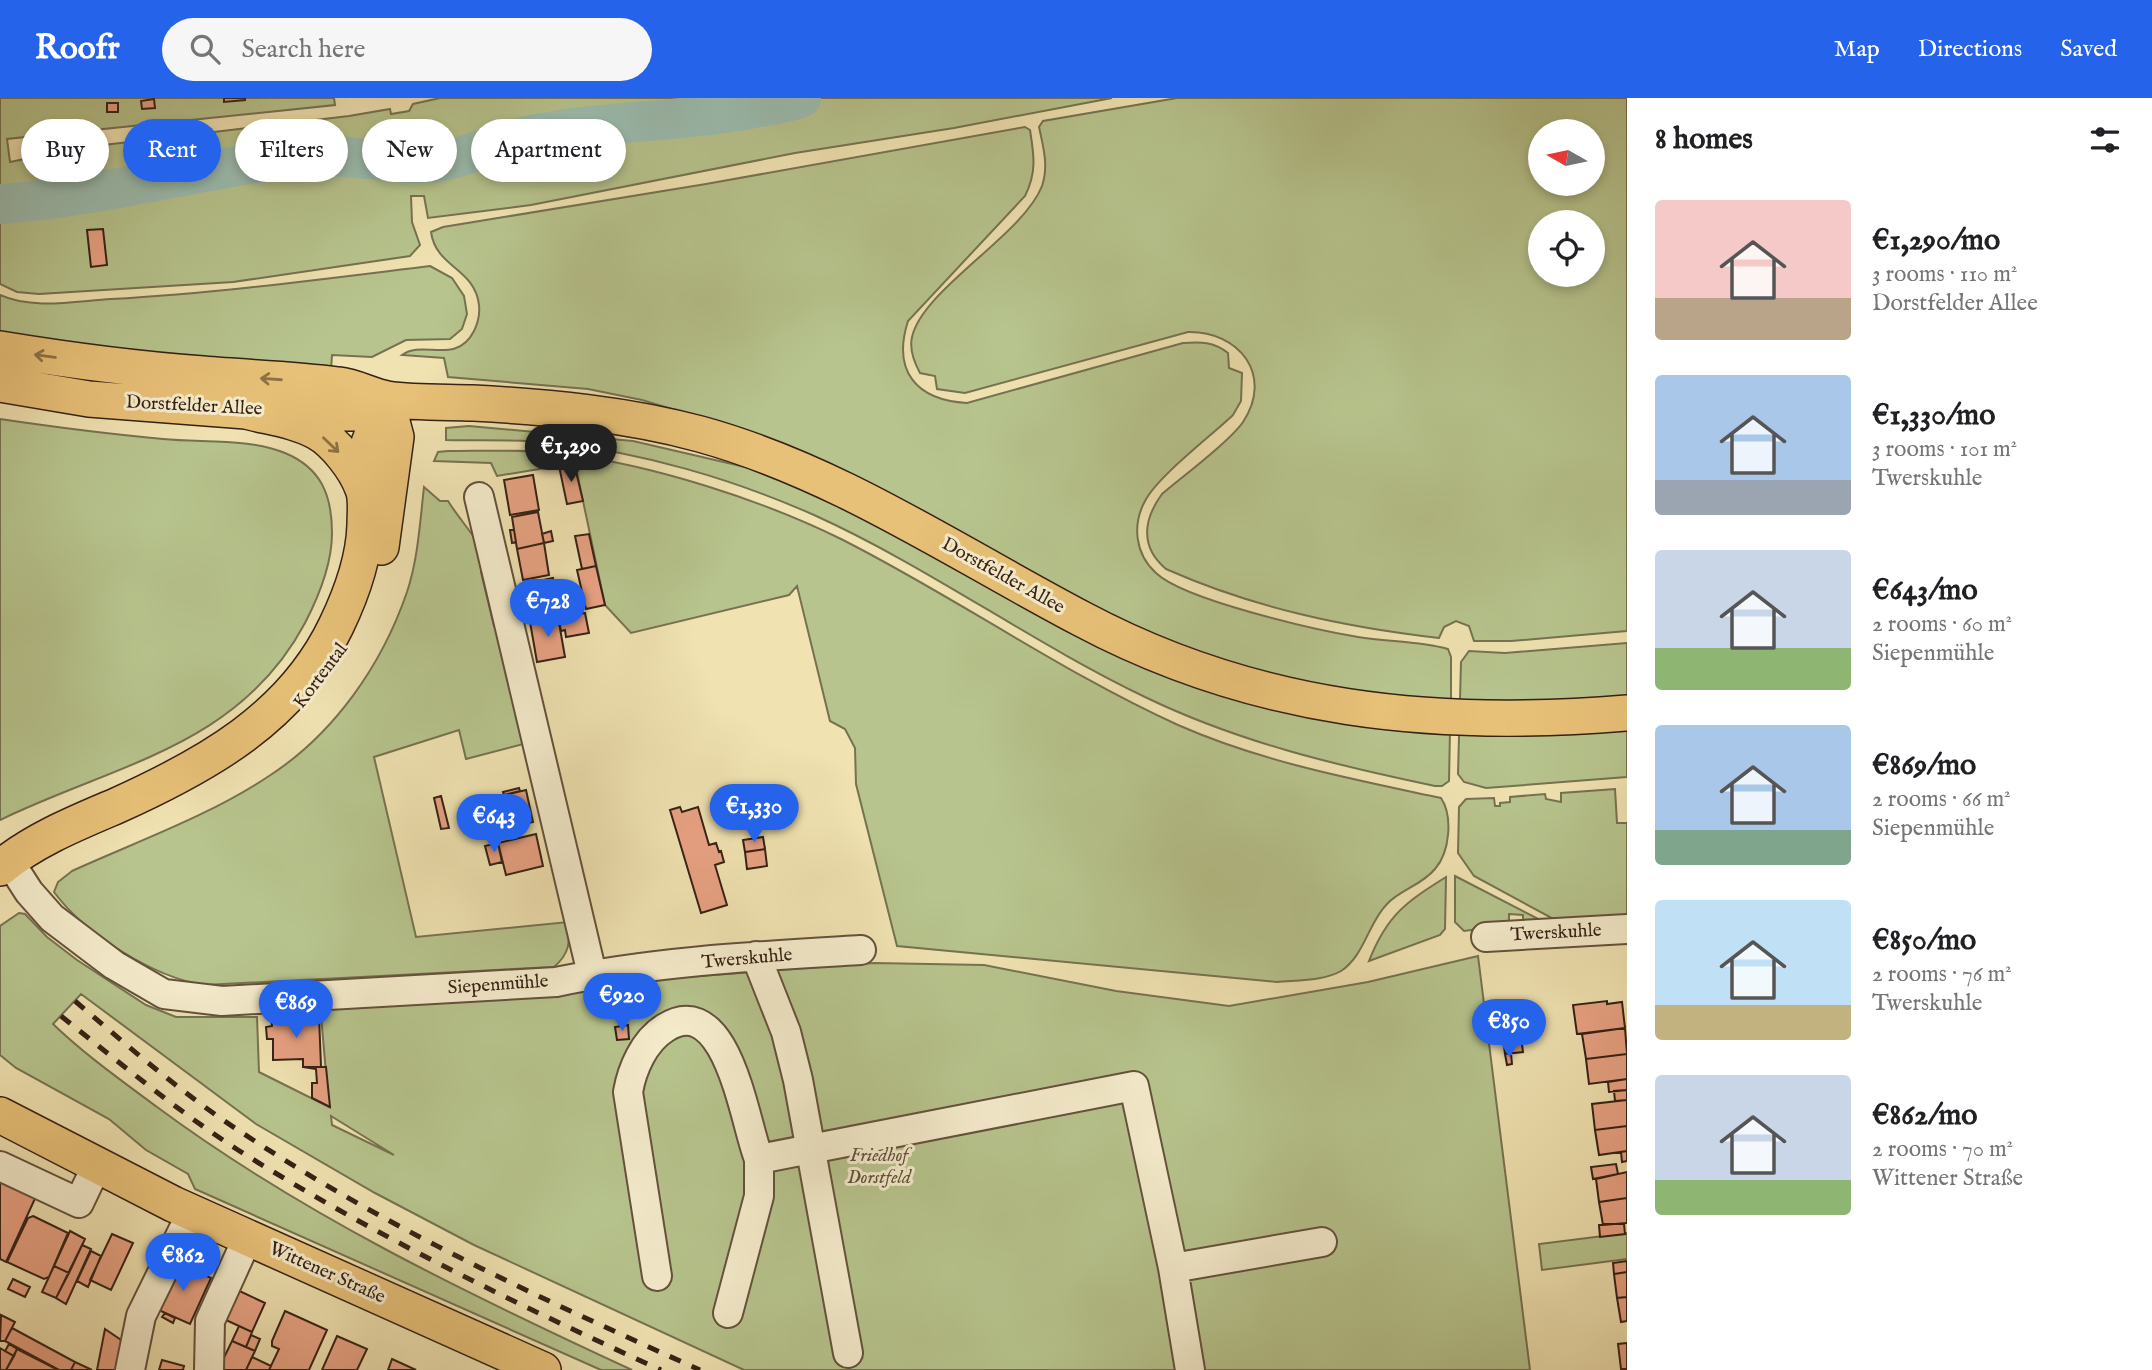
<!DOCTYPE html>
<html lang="en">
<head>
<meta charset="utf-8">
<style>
  :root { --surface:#fff; --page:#f6f6f6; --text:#202124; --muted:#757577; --accent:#2563eb }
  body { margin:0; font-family:"IM FELL English",serif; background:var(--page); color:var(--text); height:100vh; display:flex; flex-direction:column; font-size:26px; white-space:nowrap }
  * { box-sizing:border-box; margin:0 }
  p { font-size:23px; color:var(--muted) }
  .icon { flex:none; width:38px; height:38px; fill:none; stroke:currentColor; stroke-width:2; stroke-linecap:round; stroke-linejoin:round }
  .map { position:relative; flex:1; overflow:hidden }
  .panel { display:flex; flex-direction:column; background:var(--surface); width:525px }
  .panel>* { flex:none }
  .banner { position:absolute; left:21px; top:21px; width:665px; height:63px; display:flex; gap:14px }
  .needle { width:46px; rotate:279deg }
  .controls { position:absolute; left:1528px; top:21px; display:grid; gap:14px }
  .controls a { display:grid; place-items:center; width:77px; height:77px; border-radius:50%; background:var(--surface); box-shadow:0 4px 10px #0003; font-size:35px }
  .price { position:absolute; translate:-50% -60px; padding:0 16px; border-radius:24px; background:var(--accent); color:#fff; font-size:23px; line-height:46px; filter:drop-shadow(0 2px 4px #0008) }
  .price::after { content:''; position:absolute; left:50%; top:42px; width:21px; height:16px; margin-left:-10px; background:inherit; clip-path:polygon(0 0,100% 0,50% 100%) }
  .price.current { background:#222; color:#fff }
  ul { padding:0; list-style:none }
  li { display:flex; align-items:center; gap:21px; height:175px; padding:0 28px }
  li span { display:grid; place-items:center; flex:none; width:196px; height:140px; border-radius:7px; color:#555 }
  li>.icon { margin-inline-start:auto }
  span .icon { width:84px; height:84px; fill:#fffc; stroke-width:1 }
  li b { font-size:30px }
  h2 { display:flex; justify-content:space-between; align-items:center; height:84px; padding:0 28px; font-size:30px }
  .tag { padding:0 24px; border-radius:32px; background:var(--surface); box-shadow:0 4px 10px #0003; font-size:24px; line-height:63px }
  .tag.current { background:var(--accent); color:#fff }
  header { display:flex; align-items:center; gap:42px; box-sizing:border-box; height:98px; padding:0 35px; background:var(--accent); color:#fff }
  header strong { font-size:33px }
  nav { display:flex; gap:38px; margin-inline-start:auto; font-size:24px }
  .search { width:490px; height:63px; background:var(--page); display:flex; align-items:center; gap:18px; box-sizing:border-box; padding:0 24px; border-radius:38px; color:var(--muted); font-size:26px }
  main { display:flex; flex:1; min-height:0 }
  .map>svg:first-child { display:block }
</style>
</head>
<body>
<header>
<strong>Roofr</strong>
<div class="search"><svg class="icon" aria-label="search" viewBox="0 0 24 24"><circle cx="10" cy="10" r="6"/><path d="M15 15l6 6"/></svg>Search here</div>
<nav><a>Map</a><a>Directions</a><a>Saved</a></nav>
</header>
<main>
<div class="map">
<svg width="1627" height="1272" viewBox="0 0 1627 1272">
  <rect width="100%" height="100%" fill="#f0e2b1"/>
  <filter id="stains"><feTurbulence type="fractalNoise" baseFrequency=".00286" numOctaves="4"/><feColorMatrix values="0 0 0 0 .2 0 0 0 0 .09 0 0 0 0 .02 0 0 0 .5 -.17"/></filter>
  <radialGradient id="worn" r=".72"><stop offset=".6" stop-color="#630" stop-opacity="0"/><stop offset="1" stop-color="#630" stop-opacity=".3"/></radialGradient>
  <path fill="#b7c48d" stroke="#767251" stroke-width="2" fill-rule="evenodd" d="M0,0H334L335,7L7,41L10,64L78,50L349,18L390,11L391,16L409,13L413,6L440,0H1112L954,30L795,55L531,107L428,120L424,98H411L412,124L420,147L410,158L233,184L39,196L17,194L0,186Z
    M1177,0H1627V533L1511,543H1474L1469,528L1456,523L1444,529L1439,540C1344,529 1254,510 1166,471C1140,449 1143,422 1162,396C1182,379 1230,343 1243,324C1274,277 1239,233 1188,234L965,295L937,291L935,278L920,275C914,264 909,252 912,239C923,191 1023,137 1042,88C1049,68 1043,48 1039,29L1043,23ZM1540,33H1592V86H1540ZM1540,124H1592V177H1540Z
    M1025,29L1030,32C1034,57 1037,74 1025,98L908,223C892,273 916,302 967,305L1183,245C1200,244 1213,243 1228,255L1229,270L1242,275L1241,303L1233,317C1211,338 1158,378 1145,403C1132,427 1135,456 1156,475C1184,502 1316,532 1358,539C1387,544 1419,543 1448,551L1451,559V610L1362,600L1181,553L749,334L642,302L588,291L448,279L444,260L402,257C423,241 456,268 474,233C478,225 480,216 479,207C475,170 436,170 431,134L443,129L706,86Z
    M430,168L452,180L464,198L467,216L462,231L450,241L406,242L372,259L332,257L331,272L220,265L0,238V197C32,212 76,203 111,201C218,195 323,181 430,168Z
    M0,321C54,329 109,336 163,341C202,345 249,340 285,355C321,370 332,397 332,435C332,466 319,498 305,525C239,649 115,666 0,722Z
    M469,328L633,343L758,372L820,395L1071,530L1450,633L1449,683L1442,688H1435C1335,667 1238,644 1145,599C1032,545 929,469 814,417C733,381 641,354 553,345C518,341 481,343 446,342V330Z
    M448,353C486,353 527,351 565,356C653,367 762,402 841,441C956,499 1061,574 1178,627C1262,664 1352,681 1441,700C1453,718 1450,754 1435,771C1422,787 1400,792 1387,806C1368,825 1365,857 1341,873C1324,883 1296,882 1277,884L897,848L856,686L855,650L845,631L830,623L797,488L789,497L631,535L605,507L575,365L497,378L491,365L434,363L438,354Z
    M424,389L440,403H448C461,424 485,449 491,470L481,474L494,528L504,531L531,644L466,661L459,632L374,659L416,839L568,824C570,845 570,855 554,869L204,887C153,879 85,836 54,794L58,784L72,773C138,743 209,718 269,678C334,636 382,567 407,494C418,461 420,424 424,389Z
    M1627,545V679L1486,690L1464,684L1458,676L1461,564L1469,553L1505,555Z
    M1615,691L1617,725H1627V821L1559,824L1474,778L1458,755L1459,709L1466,701L1494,700L1495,708H1500V705L1510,704V699L1545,696L1546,701L1561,704V695Z
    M1455,778L1546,825L1523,826V817L1509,816V827L1464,833L1455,824Z
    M1446,779L1445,831L1440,837L1369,863C1387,817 1406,804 1446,779Z
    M19,815L25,816L47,839L77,862L146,907L176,919H257L259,974L329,1009L320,906L874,865L984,867L1116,893L1229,908L1368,884L1478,858L1530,1272H744L474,1147L375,1095L256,1026L81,896L53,926C84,956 122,983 157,1009C303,1117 468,1196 632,1272H601L195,1091L188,1076L146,1052L109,1021L16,970L0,957V828ZM331,1018L394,1057L332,1027Z
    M1627,1135V1161L1542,1172L1539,1146Z"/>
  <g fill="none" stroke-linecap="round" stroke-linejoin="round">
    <path stroke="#9bbdb0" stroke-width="40" d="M0,106C103,99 202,69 304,59C343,55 381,65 420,65C459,65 491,45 528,38C601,22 676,25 749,11C766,8 784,6 801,0"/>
  </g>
  <path fill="#e8a283" stroke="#352115" stroke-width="2" d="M224,0H245V2L224,4Z
    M154,1L155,10L142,11L141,3Z
    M107,5H118V14H107Z
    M103,131L107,167L91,169L87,132Z
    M574,365L583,403L567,406L559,368Z
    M533,377L539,412L510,417L504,382Z
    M538,414L544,445L517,451L512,419Z
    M510,432H514L516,444L512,445Z
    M551,433L553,443L544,445L542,436Z
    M589,436L596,468L582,471L575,438Z
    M544,445L549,477L523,482L517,451Z
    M596,468L605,507L586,511L577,472Z
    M553,480L559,516L530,522L523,486Z
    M585,515L589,535L566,539L565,532L561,533L558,519Z
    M558,519L565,559L537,564L530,524Z
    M519,690L520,693L504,697L503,694Z
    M526,692L533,724L495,733L487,701Z
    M441,698L449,730L441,731L434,700Z
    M680,709L682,714L698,709L709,747L716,745L719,754L721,753L724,764L715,767L727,807L701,815L670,712Z
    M492,720L495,733L473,738L470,725Z
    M536,736L543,768L506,777L498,745Z
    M763,739L765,751L745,754L743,742Z
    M498,745L502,764L490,767L485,748Z
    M765,751L767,768L747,771L745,754Z
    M1607,903V906L1622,904L1625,930L1577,936L1573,907Z
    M319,918L321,969H303V961L273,962V941H267L266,929L272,928L271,920Z
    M628,927L629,941L617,942L615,929Z
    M1625,930L1627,956L1586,961L1582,936Z
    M1520,931L1523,954L1505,956L1502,933Z
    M1505,956H1511L1512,966L1507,967Z
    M1627,956V981L1589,986L1586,961Z
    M303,969H326L330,1009L312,1000V985H317L316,971Z
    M1627,981V992L1609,994L1608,984Z
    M1627,992V1002L1615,1003L1614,993Z
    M1627,1002V1028L1595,1032L1592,1006Z
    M1627,1028V1053L1599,1057L1595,1032Z
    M1627,1053V1063L1622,1064L1621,1054Z
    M1616,1066L1618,1076L1593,1081L1591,1069Z
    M1627,1074V1100L1599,1104L1596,1081Z
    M0,1077L38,1094L6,1164L0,1161Z
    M1627,1100V1125L1603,1127L1599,1104Z
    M33,1118L68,1135L49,1179L44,1181L7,1164L28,1120Z
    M1605,1126H1624L1625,1136L1600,1139L1599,1127Z
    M70,1133L85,1141L69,1175L54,1168Z
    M112,1136L133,1145L111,1192L90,1182Z
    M82,1147L91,1151L66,1206L56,1200Z
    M91,1153L101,1158L88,1189L77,1183Z
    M1627,1163V1174L1614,1176L1613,1165Z
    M176,1164L211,1180L190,1226L154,1210Z
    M54,1168L69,1175L56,1200L42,1194Z
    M1627,1174V1199L1617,1200L1614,1176Z
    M13,1181L30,1189L25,1199L8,1191Z
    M231,1189L265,1205L252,1234L217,1218Z
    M1627,1199V1223L1621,1224L1617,1200Z
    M285,1213L327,1232L309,1272H269L279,1251L272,1248V1243Z
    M165,1215L175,1220L173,1225L162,1219Z
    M1,1217L15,1224L5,1243H0Z
    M239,1228L252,1234L246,1249L232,1243Z
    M12,1230L75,1264L71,1272H59L5,1243Z
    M105,1231L124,1244L118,1272H97Z
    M251,1237L260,1241L255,1253L246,1249Z
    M337,1238L367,1251L357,1272H322Z
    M232,1243L255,1253L246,1272H218Z
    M1627,1245V1271H1621L1618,1246Z
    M9,1246L17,1251L14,1258L5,1253Z
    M0,1250L14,1258L6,1272H0Z
    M17,1251L58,1272H6Z
    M252,1259L271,1268L269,1272H246Z
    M392,1261L416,1272H388Z
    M162,1262L184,1268L183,1272H159Z
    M75,1264L92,1272H71Z"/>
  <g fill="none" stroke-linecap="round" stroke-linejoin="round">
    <defs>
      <path id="minor" d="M479,399L592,876
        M9,763L29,794L52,820L114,867L164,896L222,903L556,884C656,863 760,858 861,852
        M1486,839L1627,831
        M756,858L786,934L798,982L848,1255
        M0,1068L79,1105L97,1067
        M1173,1170L1322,1144
        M657,1178L628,994C632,971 644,943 665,930C728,890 745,1028 759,1061L1134,988L1173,1170L1190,1272
        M728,1215L759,1098V1061
        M130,1272L141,1218L192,1114
        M209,1272L210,1223L248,1139"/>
      <path id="major" d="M0,251C67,262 135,271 203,276C248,280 294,281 338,287C356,289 371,298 387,301C415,305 445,304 473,305C549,309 626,316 700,336C838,374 956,455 1082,521C1255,613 1434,631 1627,615
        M0,286L89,301L246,313L355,315L386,301
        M364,393L369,345L386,301
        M381,449L396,339L386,301
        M0,770C34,742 76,725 116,708C205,668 292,620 336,528C351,497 364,463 365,427C365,416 367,401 363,391C356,371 335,344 317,334C296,322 268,319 246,313
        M0,1017L173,1106L543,1272"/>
    </defs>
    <use href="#minor" stroke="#64513c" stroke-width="32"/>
    <use href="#major" stroke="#352115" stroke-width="38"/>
    <use href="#minor" stroke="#f5eccc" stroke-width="28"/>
    <use href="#major" stroke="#e8c178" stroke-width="35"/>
    <path stroke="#352115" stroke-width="5" stroke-dasharray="12 12" stroke-linecap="butt" d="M75,903C128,948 180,994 238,1032C383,1129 542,1201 700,1272
      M61,918C119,964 176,1012 238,1052C373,1137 516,1206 661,1272"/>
  </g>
  <defs><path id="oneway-shaft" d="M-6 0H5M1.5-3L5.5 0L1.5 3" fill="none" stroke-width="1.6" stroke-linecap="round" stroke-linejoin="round" transform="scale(1.75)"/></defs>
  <g stroke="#8e7146">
    <use href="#oneway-shaft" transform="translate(45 258) rotate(-172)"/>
    <use href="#oneway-shaft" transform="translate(271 281) rotate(-176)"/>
    <use href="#oneway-shaft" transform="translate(331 347) rotate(44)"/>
  </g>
  <g text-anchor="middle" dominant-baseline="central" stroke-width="6" stroke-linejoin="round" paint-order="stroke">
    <g font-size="19" fill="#352115" stroke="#f5eccc">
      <text transform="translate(194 308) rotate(3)">Dorstfelder Allee</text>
      <text transform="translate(1003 478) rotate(29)">Dorstfelder Allee</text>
      <text transform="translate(321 578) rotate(-53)">Kortental</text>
      <text transform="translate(1556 835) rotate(-3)">Twerskuhle</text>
      <text transform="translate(747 861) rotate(-5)">Twerskuhle</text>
      <text transform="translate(498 887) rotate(-4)">Siepenmühle</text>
      <text transform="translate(327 1175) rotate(24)">Wittener Straße</text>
    </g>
    <g font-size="19" font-style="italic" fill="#5c5239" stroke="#f5eccc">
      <text x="879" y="1058">Friedhof<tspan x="879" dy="22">Dorstfeld</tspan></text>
    </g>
  </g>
  <rect width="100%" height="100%" filter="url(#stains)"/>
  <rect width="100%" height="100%" fill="url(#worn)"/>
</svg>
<div class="controls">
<a><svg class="needle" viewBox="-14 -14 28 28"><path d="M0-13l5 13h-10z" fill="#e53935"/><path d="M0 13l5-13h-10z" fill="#757577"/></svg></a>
<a><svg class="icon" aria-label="locate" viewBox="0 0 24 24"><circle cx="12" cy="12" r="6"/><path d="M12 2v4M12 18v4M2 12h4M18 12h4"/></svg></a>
</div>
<b class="price current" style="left:571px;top:386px">€1,290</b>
<b class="price" style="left:548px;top:541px">€728</b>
<b class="price" style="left:754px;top:746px">€1,330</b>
<b class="price" style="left:494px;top:756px">€643</b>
<b class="price" style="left:622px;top:935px">€920</b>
<b class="price" style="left:296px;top:942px">€869</b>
<b class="price" style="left:1509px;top:961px">€850</b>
<b class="price" style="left:183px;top:1195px">€862</b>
<div class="banner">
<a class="tag">Buy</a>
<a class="tag current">Rent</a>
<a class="tag">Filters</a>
<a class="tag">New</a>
<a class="tag">Apartment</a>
</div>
</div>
<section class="panel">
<h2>8 homes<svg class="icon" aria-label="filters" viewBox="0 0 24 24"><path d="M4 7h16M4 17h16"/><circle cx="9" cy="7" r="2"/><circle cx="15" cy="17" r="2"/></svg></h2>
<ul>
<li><span style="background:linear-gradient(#f6c9c9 70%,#b9a48a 0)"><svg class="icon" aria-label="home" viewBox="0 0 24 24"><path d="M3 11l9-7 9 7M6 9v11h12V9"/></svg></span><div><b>€1,290/mo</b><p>3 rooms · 110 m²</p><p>Dorstfelder Allee</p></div></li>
<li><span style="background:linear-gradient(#a9c7e8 75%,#9aa5b1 0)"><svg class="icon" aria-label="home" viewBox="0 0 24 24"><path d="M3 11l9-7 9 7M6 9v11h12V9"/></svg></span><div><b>€1,330/mo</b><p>3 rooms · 101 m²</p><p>Twerskuhle</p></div></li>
<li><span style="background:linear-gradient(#c9d6e8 70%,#8fb573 0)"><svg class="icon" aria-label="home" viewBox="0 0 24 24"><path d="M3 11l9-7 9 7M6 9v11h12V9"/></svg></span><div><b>€643/mo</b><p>2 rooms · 60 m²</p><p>Siepenmühle</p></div></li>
<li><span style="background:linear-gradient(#a9c7e8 75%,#7fa58c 0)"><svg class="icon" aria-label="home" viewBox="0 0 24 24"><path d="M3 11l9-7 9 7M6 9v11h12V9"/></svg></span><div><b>€869/mo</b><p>2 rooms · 66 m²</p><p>Siepenmühle</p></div></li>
<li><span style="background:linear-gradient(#bfe0f5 75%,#c2b280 0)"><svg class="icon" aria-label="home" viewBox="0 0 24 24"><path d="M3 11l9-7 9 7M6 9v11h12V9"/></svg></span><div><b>€850/mo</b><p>2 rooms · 76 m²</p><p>Twerskuhle</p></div></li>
<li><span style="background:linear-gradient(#c9d6e8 75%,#8fb573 0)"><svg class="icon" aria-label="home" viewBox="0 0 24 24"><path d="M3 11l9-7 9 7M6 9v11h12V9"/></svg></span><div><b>€862/mo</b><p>2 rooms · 70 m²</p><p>Wittener Straße</p></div></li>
</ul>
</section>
</main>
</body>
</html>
